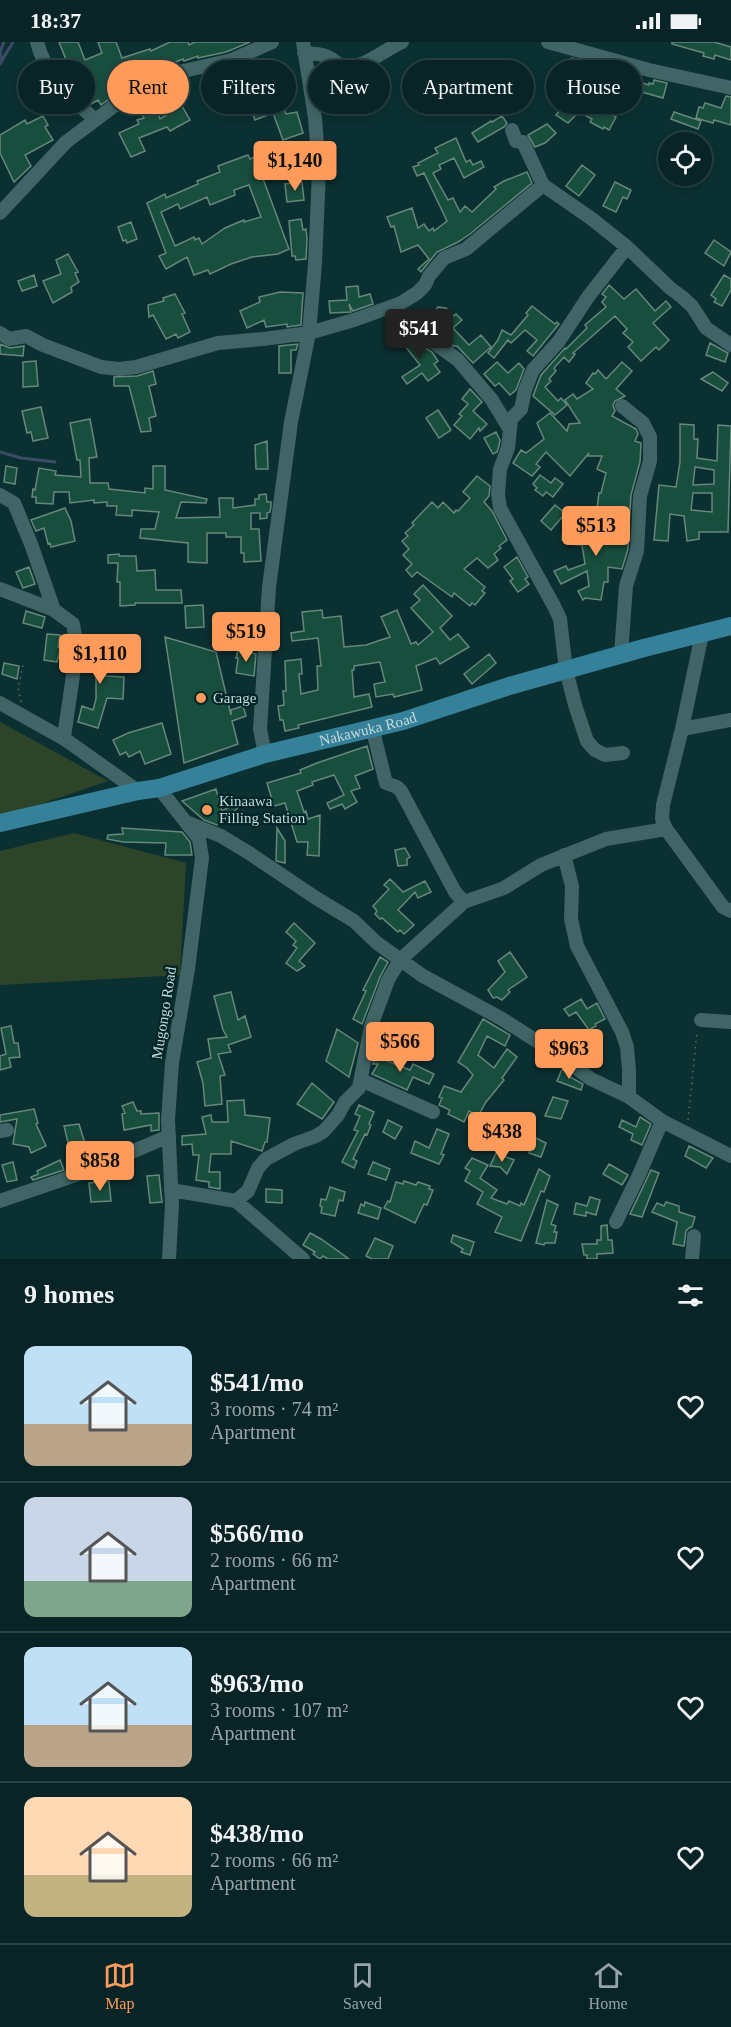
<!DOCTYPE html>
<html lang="en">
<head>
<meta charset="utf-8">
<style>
  :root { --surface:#082426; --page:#163032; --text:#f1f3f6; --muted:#98a4a7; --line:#294143; --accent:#ff9b5a }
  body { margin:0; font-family:Georgia,serif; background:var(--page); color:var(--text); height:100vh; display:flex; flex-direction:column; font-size:22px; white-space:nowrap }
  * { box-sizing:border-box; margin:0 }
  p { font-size:20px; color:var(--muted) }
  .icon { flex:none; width:33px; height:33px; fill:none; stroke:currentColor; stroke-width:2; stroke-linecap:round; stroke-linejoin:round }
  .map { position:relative; height:1217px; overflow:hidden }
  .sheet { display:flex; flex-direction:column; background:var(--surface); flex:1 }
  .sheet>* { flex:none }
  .top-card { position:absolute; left:18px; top:18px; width:696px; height:54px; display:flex; gap:12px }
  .controls { position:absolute; left:658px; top:90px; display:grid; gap:12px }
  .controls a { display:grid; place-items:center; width:54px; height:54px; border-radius:50%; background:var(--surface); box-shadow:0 3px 9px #0003,0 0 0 2px var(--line); font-size:30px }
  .price { position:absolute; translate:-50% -51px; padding:0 14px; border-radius:6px; background:var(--accent); color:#111; font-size:20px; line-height:39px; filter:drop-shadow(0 2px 3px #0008) }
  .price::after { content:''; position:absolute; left:50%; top:36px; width:18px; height:14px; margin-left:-9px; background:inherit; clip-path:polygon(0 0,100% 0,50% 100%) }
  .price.on { background:#222; color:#fff }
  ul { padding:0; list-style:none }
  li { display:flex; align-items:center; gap:18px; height:150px; padding:0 24px }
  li+li { border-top:2px solid var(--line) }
  li span { display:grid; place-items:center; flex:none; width:168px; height:120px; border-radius:12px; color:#555 }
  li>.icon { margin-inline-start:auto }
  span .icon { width:72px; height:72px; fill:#fffc; stroke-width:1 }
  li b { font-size:26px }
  h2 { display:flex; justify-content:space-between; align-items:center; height:72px; padding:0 24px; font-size:26px }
  .pill { padding:0 21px; border-radius:27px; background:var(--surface); box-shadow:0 3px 9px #0003,0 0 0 2px var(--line); font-size:21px; line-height:54px }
  .pill.on { background:var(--accent); color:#111 }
  .status { display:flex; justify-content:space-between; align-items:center; height:42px; padding:0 30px; background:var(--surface); direction:ltr }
  .status svg { height:16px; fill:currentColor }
  .tab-bar { display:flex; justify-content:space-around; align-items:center; height:84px; border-top:2px solid var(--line); background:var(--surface); font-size:16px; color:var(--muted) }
  .tab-bar a { display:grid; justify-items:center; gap:3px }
  .tab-bar .on { color:var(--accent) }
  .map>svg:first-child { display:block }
</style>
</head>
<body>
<div class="status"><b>18:37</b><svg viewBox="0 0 49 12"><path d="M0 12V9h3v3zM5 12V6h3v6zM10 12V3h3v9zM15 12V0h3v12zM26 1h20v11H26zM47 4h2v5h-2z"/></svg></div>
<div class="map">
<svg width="731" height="1217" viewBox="0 0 731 1217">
  <rect width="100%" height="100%" fill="#0b3032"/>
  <path fill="#2d4429" d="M0,680L108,739L0,776Z
    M74,791L186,821L180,933L0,943V809Z"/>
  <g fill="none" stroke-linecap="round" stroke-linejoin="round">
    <path stroke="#3c4b65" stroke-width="3" d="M2,18L0,10L4,0
      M0,22L13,0
      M0,410L21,416L55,420"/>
  </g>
  <path fill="#184e3e" stroke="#67877b" stroke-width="1.5" fill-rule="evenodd" d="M59,0H78L85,18L102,11L98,0H116L122,16L150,7L151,9L170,0H188L189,3L195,0H250L226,10L198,16V14L184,19L183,17L108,47L112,55L101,63L98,58L91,62L82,53L80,49L82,48L76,34L73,35Z
    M672,0H714L731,5V18L715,13L714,17L703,14L704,11L672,2Z
    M572,16L627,31L626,36L649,43V41L653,42L654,38L667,41L663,56L638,49L632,59L610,52L609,57L564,45Z
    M564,45L616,75L609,88L604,85L603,87L590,80L592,77L579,70L568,81L556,73L562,65L548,54L556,46L563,50Z
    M276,46L286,72L297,70L303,91L283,98L273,71L255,78L247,58Z
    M726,54L731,55V83L714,78L713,81L696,76L699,65L703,66L705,61L721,66Z
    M182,64L190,78L170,89L167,85L139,96L145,109L131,115L119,91L139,82L137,78L144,76L141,70L156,65L160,77Z
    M674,70L701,79L698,87L671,77Z
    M43,74L48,83L45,85L53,98L25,113L31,124L14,140L0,111V93L25,78L27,82Z
    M502,74L507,81L504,85L478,100L472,91L491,79L492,80Z
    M547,82L556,91L545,101L535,105L528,93Z
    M456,96L466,120L470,118L473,123L481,119L484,125L464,136L454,116L439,123L441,127L433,131L448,158L453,156L460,170L465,164L472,170L496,147L494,145L504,139L527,130L532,141L470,192L458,200L437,210L421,230L418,227L429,217L418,203L401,210L394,184L391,185L387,175L412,166L418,186L424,182L429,189L433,186L434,189L447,179L424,131L417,134L413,125L419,123L418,121L438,111L435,106Z
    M248,113L250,117L255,115L289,207L278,212L252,215L231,222L210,232L208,228L194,233L187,215L166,227L159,214L166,211L147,161L165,152L166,156L198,142L197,139L220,130L218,124ZM249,143L261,175L244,180V178L225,186L202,202L199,196L195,198L194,195L175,204L161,170L178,162L180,167L207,155L210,163L235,153L234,148Z
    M582,123L595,133L579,154L566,144Z
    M302,140L304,158L287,160L285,142Z
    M615,140L631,148L627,157L623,155L616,170L603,164Z
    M301,177L303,188L306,187L307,197L306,217L296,218L295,214H292L289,179Z
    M131,180L137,197L127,201L126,198L123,199L118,185Z
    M714,198L731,210L724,224L705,211Z
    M68,212L78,230L75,231L79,240L71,245L72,250L53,261L43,239L61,232L56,218Z
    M34,233L37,244L22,249L18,239Z
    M724,233L731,237V248L722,264L714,260L716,257L711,253Z
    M609,243L624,257L636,247L655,269L666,259L671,265L653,281L669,298L659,308L656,305L641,319L628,305L633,300L623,291L627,287L615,274L573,311L575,312L569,320L564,315L554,326L556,329L549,337L551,339L545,345L558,359L561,356L567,363L555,373L533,354L541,333L565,306L566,307L587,286L585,283L606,265L602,260L606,255L602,252Z
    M358,244L359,255L370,252L373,262L353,269L349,262L351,270L330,271L329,259L347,258L346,245Z
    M280,250L303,251L301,283L287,285V282L266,285L264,278L247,286L240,269L260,260L259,255Z
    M175,252L185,271L182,272L190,290L178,296L176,292L166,297L153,273L149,275L148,263L164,259L163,256Z
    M532,264L555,282L557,280L559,282L533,314L527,309L537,298L525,288L511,301L508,298L494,316L488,311L498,298L502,288L511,293L528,273L526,271Z
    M438,265L446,266L454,274L456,272L462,278L453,286L469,303L481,293L491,305L473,321L457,304H453L437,284L432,272Z
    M398,287L408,296L414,304L417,301L432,310L438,319L434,322L440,330L428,339L422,331L407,342L402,335L420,323L394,290Z
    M710,301L728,311L725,320L706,313Z
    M0,302L10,306L24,304L23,314L0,312Z
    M298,302L296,308H291V331H279V304Z
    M36,319L38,344L23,345V320Z
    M497,320L508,331L519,321L524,327L516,348L510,353L499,341L495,344L484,332Z
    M622,320L632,329L616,347L625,354L615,359L613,363L615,369L612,374L636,387L638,392L635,399L641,401L640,420L631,453L629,484L596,474L599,451H601L606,431L597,427L602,414H588L589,411L570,434L546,410L536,422L540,425L532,434L513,421L521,408L526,411L544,397L537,381L550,371L567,389L569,382L580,381L565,358L573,352L577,357L593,347L586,341L593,331L595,332L598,328L606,337Z
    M153,329L156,342L149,344L156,374L149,376L151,389L141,390L129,344H114V335L137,334Z
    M713,330L728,341L722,349L701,337Z
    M470,347L482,360L473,369L487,382L480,389L479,386L470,397L454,383L462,374L459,372L468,362L462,357Z
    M41,365L48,396L33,399L31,390L27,391L22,369Z
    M438,368L451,388L439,396L426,376Z
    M90,377L97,415L89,416L90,441H108L109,447L145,451V446L153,447V424H165V448L207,457L206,461L181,460L176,476L220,475L219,456H233V466L255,463V457H259V453L266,452L267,460H271V464L270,470L267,471V476L260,477V471H251V487H259L261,519L244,520V511H241V495H226V491H207V521L188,520V501L140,496L141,487H155L159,470L132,468V474L116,473L117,464H107V460L94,461V458L70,461L69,450H54L53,462L36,461V455H32L33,447L35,448L39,426L56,429L55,433L81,435L80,418H77L70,381Z
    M680,382L694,383V397H698L697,416L717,419L718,383L731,384L728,490H699V497L687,499L684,474L670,472L668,499L654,498L659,443L676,445L680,420ZM695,425L714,428V442L693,443ZM693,451H712V470L691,468Z
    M496,390L500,398L499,404L497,410L493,412L484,396Z
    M267,399L268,427H256L255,403Z
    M6,424L17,426L15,442L4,440Z
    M540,433L551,441L555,436L563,442L553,455L546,450L543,454L535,448L537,446L533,442Z
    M477,434L490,444L489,454L484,460L492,469L507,498L499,504L501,506L494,512L498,518L488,526L477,516L464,527L485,545L482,549L485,551L475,563L472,561L470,564L454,551L452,555L417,530L412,535L406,528L412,522L403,513L409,507L402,499L408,494L405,491L414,483L412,481L432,460L438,466L443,460L454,471L456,468L458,469L470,456L463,450Z
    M555,463L564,470V473L551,488L541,479Z
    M65,466L71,479L75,499L51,505L50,501L48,502L44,486L36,489L31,478Z
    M586,482L587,490L629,487L628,507L622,527L608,525V540H604L601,558L585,556L583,558L578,549L589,544L587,529L561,542L554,529L566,524L568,528L585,522L582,503L567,502V498H562L563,488L580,489L579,483Z
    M119,512V514H136L137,529L155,528L156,548H181L182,561H135V563L120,564V540H117L118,521H108V513Z
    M517,515L528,535L525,537L529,542L518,550L510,539L513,537L504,525Z
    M29,525L35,542L23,546L16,530Z
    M423,543L452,574L440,586L450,598L458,592L469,605L440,622L436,616L416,624L422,648L394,655L393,652L376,655L374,642L385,640L380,620L354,624V628H352L354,655L369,652L372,665L298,683L299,686L285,689L283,678H280L278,664L284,663L283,649H286L285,619L301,617L302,632H299L301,652L318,648L317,624H321L318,596L292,599L291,591L304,589L302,570L322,568L323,576L341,574L344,605L366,603L390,595L381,575L397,568L411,602L416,600L418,603L433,590L411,566L420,558L414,552Z
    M203,563L204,585L186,586L185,564Z
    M26,569L45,575L42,586L23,581Z
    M47,592L60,593L58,605L61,606L57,620L44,618Z
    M165,595L216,610L231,673V668L243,664L246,674L232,679L238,702L184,721Z
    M101,598V616L104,615L105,634L124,635L123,657L107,656L98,686L78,680L82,664L93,668L96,657V630H90L89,615H85V599Z
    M238,608L256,612L254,634L236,631L238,616H236Z
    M489,612L496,621L472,642L464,632Z
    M4,621L19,624L17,637L2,632Z
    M162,681L171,712L145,722L140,709L129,715L126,710L120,713L113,698L128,691Z
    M367,704L373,727L355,734L360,746L351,749L357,760L345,767L342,762L330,767L327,761L344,753L334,733L312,740L313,743L297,749L304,770L306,769L308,777L320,773L319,814L307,813L308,800H297L285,761L274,764L267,741L301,731L300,728L317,721Z
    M216,747L222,769L237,761L239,765L217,783L204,778L182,759Z
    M122,786L182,790L190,800L192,813H165L166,801L123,800L107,797L108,793L123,792Z
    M277,786L285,799V821L276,819Z
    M405,806L410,815L407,817V823L398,824L395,808Z
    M390,837L403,850L425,839L431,850L418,856L415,850L398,868L414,883L404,892L400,888L398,890L382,876L380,877L375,872L377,869L373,864L389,847L384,843Z
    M294,881L315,901L299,919L305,924L297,929L286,921L297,906L293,903L296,899L286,890Z
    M510,910L527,935L508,948L510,950L502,958L497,955L493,956L488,948L505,930L498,919Z
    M380,915L388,920L380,935L362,982L353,977L366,949L363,948Z
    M231,950L238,978L245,974L251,995L228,1003L231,1010L218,1012L225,1033L220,1034L222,1062L205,1064L203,1041L197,1020L211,1016L208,997L227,995L223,988L214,954Z
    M581,957L587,967L597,961L605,977L595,982L596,984L589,988L576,970L569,974L564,967Z
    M483,977L510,993L505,1004L487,994L478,1013L494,1026L507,1007L517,1015L502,1036L504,1038L486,1060L478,1074L469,1069L464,1080L448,1072L450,1068L439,1063L442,1056L439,1055L444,1044L461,1050L473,1033L467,1026L458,1020Z
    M11,984L14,1001H18L20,1015L9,1016L11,1025L0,1028V1014L6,1012L1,986Z
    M337,987L358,1001L349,1035L326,1019Z
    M375,1013L380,1014V1016L410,1028L413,1022L434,1032L429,1042L413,1035L407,1048L372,1032L378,1022H373Z
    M562,1027L571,1033L570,1035L583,1042L581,1048L557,1039Z
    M312,1041L334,1060L322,1077L297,1062Z
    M553,1055L568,1059L561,1077L545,1074Z
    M244,1058L245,1073L270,1076L267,1100H265L262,1109L231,1099V1112H211L209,1130H220V1147L209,1145V1140L196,1138L199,1113H193L192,1102L182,1103V1094L206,1092L202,1075L211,1073L212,1080H228L227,1059Z
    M133,1060L137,1069H141V1072L159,1071V1088L151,1089V1083L124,1088L122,1072L125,1071L122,1064Z
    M359,1063L374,1070L369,1082L371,1083L367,1093L365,1092L353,1117L357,1119L354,1126L342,1120L358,1089L354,1088L360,1074L355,1072Z
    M34,1067L38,1081L36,1082L46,1104L31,1111L29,1105L13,1102L17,1077L0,1080V1073Z
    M640,1075L651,1082L642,1103L631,1098L633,1092L619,1085L622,1078L636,1085Z
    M388,1078L402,1085L395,1097L383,1090Z
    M79,1082L86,1105L70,1109L64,1084Z
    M437,1087L449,1092L441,1112L444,1113L439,1122L411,1111L415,1099L429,1106Z
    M534,1095L546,1101L541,1115L529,1111Z
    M689,1104L713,1116L706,1126L685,1114Z
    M496,1111L514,1118L507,1132L500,1125L490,1124Z
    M472,1116L488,1123L480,1136L497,1148L491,1156L507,1162L509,1159L520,1164L521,1161L524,1163L539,1127L550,1134L544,1150L541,1149L521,1199L495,1190L502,1175L477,1162L483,1150L465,1139L470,1129L465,1126Z
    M60,1118L64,1128L33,1138L31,1135L38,1132L37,1129Z
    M13,1120L17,1138L7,1140L2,1123Z
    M373,1120L390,1127L386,1138L368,1132Z
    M609,1122L628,1133L622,1143L603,1132Z
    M651,1128L659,1131L642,1175L630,1172Z
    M159,1133L162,1160L150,1161L147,1134Z
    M109,1139L111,1159L91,1160L89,1141Z
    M404,1139L416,1143L418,1140L430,1144L429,1147L433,1148L427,1163L424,1162L415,1181L384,1166L388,1159L390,1160L396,1140L403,1142Z
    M330,1145L345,1150L343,1159L339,1158L335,1174L321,1171L322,1165L320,1164L321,1157L326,1158Z
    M266,1147L282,1148V1161L266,1160Z
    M590,1155L600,1158L596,1173L586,1170V1174L574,1172L576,1161L587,1164Z
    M547,1158L558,1163L551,1182L556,1184L554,1190H557L555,1201H545L544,1203L536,1201Z
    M365,1160L381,1166L378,1177L358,1171L361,1162L364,1164Z
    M666,1160L679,1164V1170L695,1175L692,1185L689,1186L686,1189L684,1204L673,1202L677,1180L652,1170L657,1161L664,1164Z
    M607,1183L608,1198H612L613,1211L597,1212V1217H587V1213H584L582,1202H597V1198H601V1184Z
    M310,1191L321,1197L349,1217H328L323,1214L320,1217L313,1212L315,1210L303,1203Z
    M453,1193L474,1200L470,1213L461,1210L463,1207L451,1200Z
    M375,1196L393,1204L388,1217H372L366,1214Z"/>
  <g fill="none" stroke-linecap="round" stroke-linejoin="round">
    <path stroke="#506e6f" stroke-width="1.5" stroke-dasharray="1.5 4.5" stroke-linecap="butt" d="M21,660L18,646L23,623
      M688,1078L697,990"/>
    <path stroke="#416466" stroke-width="14" d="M37,0C45,33 72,56 95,78
      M548,0L649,28L731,46
      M304,11C312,12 321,11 328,15C333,17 336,21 340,23C357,32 385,7 402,0
      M512,88L516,99L523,100L543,143L592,177L627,205L670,246L682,255L692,264L706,286L731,303
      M0,171L66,100L114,64L150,40L179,30L232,18L272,0
      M389,266L410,287L436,302L458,318L492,358L510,388
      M0,291L9,297L26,294L43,303L101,325L119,327L136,325L218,301L263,297L309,291L354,278L401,261L417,251L425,243L429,234L444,216L466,207L543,143
      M0,453L14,461L31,502L54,568
      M0,547L54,568L73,582L77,606L64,695L66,698L138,749
      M702,592L682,687L663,763L662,777L666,787L723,865L731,869
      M621,612L626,544L637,509L640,454L650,419V395L643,381L622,364
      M0,661L66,698
      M372,685L386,741L397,745L401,749L455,850L464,860L504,846L541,823L606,797L666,787
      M682,687L731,678
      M623,711L605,713L595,708L587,699L575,663L566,628L560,577L554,564L500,466L498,452L500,427L508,406L511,377L521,367L525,348L533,328L559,299L588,255L627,205
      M265,712L260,687L269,545L291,380L309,291L315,222L319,129L315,76L303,0
      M159,746L199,797L202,816L188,927L172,1021L168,1078L172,1163L169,1217
      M186,780L221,794L249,811L316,856L354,879L377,901L423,934L502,977L557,1012L591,1037L629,1055L662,1079L731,1114
      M564,813L572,844L571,877L577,904L622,990L627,1005L629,1028V1055
      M701,978L731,980
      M361,1038L433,1070
      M0,1089L7,1088
      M171,1148L236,1159L303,1217
      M0,1159L82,1131L169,1094
      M236,1159L248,1149L258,1126L266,1117L294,1102L316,1094L324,1089L338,1073L345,1060L359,1046L371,984L388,938L400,918L464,860
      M616,1180L639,1133L662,1079
      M692,1217L694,1194"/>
    <path stroke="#36819a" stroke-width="18" id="s1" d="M0,781L138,749L159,746L265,712L403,679L509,644L644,606L731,584"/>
  </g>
  <g fill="#ff9b5a" stroke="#012628" stroke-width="2">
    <circle cx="201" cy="656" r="6"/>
    <circle cx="207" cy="768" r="6"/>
  </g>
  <g text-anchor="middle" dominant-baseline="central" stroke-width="4.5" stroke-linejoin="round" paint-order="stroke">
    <g font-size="15" fill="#c7dada" stroke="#012628" text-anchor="start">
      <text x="213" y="656">Garage</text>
      <text x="219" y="759">Kinaawa<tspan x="219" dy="17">Filling Station</tspan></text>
    </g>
    <g font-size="15" fill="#c7dada" stroke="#012628">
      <text stroke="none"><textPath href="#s1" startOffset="380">Nakawuka Road</textPath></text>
      <text transform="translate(164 971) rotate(-81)">Mugongo Road</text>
    </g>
  </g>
</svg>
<div class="controls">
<a><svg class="icon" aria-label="locate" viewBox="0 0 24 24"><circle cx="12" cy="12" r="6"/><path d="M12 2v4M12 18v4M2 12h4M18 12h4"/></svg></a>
</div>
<b class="price" style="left:295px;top:150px">$1,140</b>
<b class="price on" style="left:419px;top:318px">$541</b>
<b class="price" style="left:596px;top:515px">$513</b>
<b class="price" style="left:246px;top:621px">$519</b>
<b class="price" style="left:100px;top:643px">$1,110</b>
<b class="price" style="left:400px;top:1031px">$566</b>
<b class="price" style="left:569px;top:1038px">$963</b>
<b class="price" style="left:502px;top:1121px">$438</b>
<b class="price" style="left:100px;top:1150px">$858</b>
<div class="top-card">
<a class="pill">Buy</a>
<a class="pill on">Rent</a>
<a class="pill">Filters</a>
<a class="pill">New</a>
<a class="pill">Apartment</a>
<a class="pill">House</a>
</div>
</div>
<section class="sheet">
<h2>9 homes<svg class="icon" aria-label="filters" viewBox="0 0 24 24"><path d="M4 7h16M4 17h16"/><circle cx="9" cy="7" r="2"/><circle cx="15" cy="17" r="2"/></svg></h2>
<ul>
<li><span style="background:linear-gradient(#bfe0f5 65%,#b9a48a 0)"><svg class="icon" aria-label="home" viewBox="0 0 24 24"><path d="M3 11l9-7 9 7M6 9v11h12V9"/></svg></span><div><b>$541/mo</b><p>3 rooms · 74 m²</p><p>Apartment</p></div><svg class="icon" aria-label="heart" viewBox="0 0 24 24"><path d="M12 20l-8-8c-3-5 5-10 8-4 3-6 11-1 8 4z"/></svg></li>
<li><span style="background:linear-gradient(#c9d6e8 70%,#7fa58c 0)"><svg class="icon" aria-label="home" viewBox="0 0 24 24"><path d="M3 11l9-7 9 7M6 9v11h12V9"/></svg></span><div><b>$566/mo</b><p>2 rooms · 66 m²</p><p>Apartment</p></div><svg class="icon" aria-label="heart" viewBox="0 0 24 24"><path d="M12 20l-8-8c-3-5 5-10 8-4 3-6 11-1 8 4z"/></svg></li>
<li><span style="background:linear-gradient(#bfe0f5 65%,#b9a48a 0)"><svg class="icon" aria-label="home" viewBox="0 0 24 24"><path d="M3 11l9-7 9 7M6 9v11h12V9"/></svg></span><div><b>$963/mo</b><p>3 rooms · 107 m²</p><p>Apartment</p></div><svg class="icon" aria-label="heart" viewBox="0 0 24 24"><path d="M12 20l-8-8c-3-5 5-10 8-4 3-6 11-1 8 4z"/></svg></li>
<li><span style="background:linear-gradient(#ffd9b3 65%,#c2b280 0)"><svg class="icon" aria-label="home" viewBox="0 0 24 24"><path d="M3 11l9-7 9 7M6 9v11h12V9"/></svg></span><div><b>$438/mo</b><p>2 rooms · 66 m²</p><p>Apartment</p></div><svg class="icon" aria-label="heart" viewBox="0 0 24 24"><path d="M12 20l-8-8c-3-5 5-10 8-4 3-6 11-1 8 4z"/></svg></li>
</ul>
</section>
<nav class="tab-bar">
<a class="on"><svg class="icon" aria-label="map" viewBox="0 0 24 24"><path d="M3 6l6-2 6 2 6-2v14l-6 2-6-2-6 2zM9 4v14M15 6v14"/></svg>Map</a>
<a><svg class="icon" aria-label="saved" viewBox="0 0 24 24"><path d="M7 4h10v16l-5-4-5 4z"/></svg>Saved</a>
<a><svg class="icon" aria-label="home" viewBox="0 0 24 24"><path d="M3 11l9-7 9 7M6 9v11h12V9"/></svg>Home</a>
</nav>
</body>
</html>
